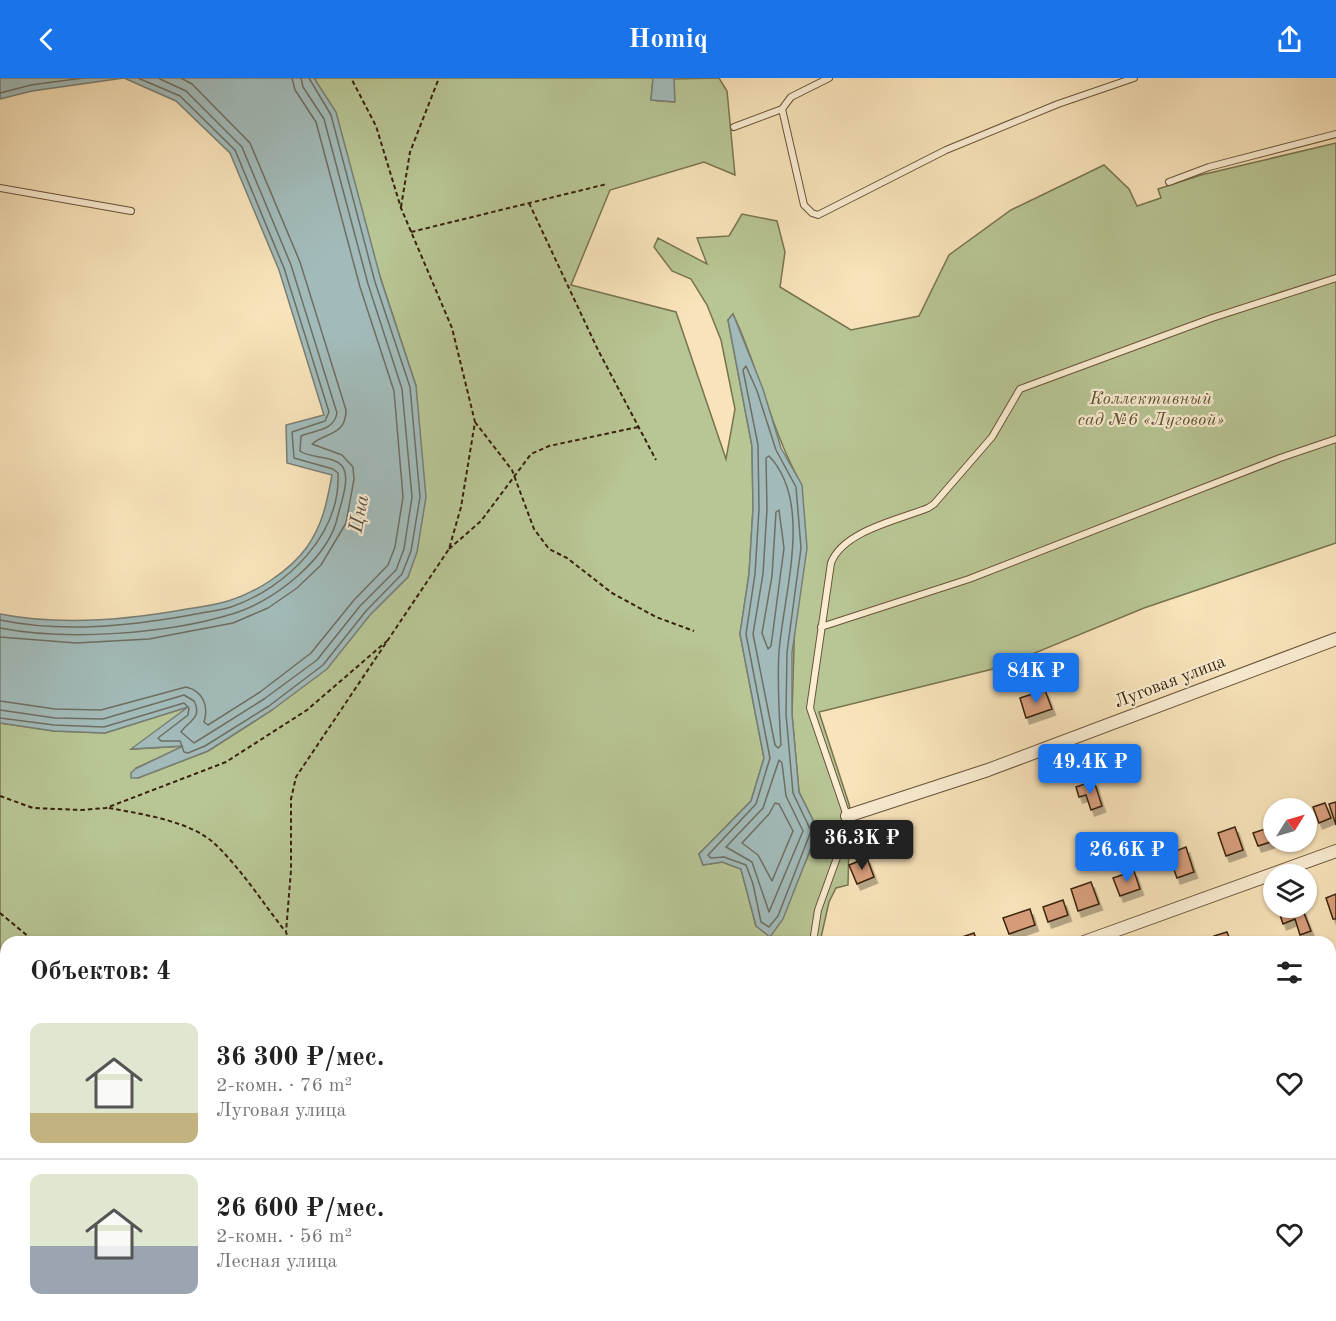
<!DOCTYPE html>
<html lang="ru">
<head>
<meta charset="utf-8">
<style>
  :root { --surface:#fff; --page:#f6f6f6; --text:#222; --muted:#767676; --line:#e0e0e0; --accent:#1a73e8 }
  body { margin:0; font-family:"Old Standard TT",serif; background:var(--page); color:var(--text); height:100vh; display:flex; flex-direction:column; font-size:22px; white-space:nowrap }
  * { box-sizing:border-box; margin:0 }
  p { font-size:20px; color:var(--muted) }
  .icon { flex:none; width:33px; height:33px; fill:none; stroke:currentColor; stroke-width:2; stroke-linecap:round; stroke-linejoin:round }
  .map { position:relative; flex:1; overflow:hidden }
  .details { position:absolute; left:0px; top:858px; width:1336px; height:386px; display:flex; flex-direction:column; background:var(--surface); border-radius:18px 18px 0 0; box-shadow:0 2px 4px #0004 }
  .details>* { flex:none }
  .needle { width:39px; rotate:53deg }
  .controls { position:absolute; left:1263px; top:720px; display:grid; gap:12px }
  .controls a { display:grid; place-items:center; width:54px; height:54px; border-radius:50%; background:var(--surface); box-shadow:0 2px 4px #0004; font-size:30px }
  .price { position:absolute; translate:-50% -51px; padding:0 14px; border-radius:6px; background:var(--accent); color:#fff; font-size:20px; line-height:39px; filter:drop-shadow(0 2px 3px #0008) }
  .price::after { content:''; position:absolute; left:50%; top:36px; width:18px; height:14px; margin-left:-9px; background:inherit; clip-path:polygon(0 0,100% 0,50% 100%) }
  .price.current { background:#222; color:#fff }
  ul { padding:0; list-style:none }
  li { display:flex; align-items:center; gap:18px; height:150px; padding:0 30px }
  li+li { border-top:2px solid var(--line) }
  li span { display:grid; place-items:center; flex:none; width:168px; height:120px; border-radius:12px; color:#555 }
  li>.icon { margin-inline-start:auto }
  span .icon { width:72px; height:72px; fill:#fffc; stroke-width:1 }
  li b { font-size:26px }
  h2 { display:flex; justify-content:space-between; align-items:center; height:72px; padding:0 30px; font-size:26px }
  header { display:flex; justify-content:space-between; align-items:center; height:78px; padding:0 30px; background:var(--accent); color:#fff; font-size:27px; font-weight:800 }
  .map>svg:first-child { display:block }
</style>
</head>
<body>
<header><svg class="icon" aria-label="back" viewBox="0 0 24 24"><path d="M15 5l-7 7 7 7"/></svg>Homiq<svg class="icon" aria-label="share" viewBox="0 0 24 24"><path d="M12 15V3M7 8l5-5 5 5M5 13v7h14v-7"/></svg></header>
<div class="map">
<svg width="1336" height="1243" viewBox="0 0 1336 1243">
  <defs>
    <filter id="shadow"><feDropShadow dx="3.5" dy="6" stdDeviation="0" flood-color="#0004"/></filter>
  </defs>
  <rect width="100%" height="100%" fill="#f8e3ba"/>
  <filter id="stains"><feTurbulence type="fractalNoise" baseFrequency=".00333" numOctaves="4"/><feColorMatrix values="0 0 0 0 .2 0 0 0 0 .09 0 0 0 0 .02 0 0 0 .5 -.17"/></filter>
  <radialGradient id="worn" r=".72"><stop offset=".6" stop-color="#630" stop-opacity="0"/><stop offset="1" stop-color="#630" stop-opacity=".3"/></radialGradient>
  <path fill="#b8c594" stroke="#787450" stroke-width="1.5" fill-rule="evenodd" d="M315,0H653L651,22L674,24L673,1L719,0L727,13L735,97L704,84L610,112L571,207L676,234L726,381L735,331L721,262L707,227L691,201L672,193L654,169L658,160L707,186L697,160L729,158L742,136L777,143L785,174L780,209L851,252L919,238L949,177L1011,132L1104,87L1129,111L1137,128L1161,120L1158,111L1201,97L1336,65V465L1144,530L1001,589L819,634L849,726L855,754L849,765L848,807L836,810L829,824L820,864H6V881L0,875V645L54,653L105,655L191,628L133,671L185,668L136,690L138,700L208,673L272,632L408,499L416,308ZM733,236C759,290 770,349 799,402L792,636L799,714L818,752L805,785L756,848L741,791L723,784L703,787L699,776L751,723L764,680L740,556L749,496L753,431L752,368L728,242Z
    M1336,972V1243H255L253,1238H1330V976Z
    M0,1089L6,1095V1238H121L124,1243H0Z"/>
  <path fill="#a2bbba" stroke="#787e74" stroke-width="1.5" d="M0,0H314L336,34L381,202L416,308L426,419L417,474L408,499L370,537L327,591L272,632L208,673L138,700H131V695L135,691L183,668L131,671L188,629L105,655L54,653L0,645V536C61,548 127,542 187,531C201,529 215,527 228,523C255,515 290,493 307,469C323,446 327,424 332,397L287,385L286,347L324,337L279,192L230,75L176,23L124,0L32,13L0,21Z
    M653,0H674L675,24L651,22Z
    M733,236L763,311L781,370L802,407L807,470L792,575V636L799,714L818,752L783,841L770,859L756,848L741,791L722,784L703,787L699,776L751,723L764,680L740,556L749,496L753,431L752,368L728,242Z
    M0,875L6,881V1095L0,1089Z
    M121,1238H253L255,1243H124Z"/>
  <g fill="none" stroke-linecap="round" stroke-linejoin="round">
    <path stroke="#6e6e62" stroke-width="1.5" d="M0,15L31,7L83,0
      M746,288L757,313L776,372L796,409L801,470L787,574L786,636L793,715L811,753L778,838L769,849L761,844L753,806L746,787L724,779L711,780L708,777L756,726L770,680L746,556L755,496L759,431L758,367L743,292Z
      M769,378C814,425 783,517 779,574C777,605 779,636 781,667L778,670L775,667L753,556L763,496L767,431L766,380Z
      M779,432L784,470L771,568L768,571L762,555L772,498L776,434Z
      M0,542C62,555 129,548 191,537C204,534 218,533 231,529C286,510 341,457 338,395L333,391L294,380L292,354L325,343L329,334L284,190L235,72L180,18L138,0
      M0,550C66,563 167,556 232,536C272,525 330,480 338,437C341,425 351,399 342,388C333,377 311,381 300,373L301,358C315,352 334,353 337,335L291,187L242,69L186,13L158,0
      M0,559L76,565L149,561L233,545L268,530L297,510L321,487L346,445L354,401L353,389L342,377L312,366C326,354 346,358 346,332L300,184L250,65L192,6L181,0
      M0,623L55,631L101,632L186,609C203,613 209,628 204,644L208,647L260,614L311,575L354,522L388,487L395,469L403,419L394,313L360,209L316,44L295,12L292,0
      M0,632L55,640L103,641L184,617L194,623C203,640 188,643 181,654L194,665L264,621L317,582L360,528L396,492L404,471L412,419L402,311L368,206L324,41L303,9L301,0
      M0,640L54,647L104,649L184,625L189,630L188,637L158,660L161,663H180L184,674L188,675L205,668L269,628L323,587L366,533L402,496L411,473L420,419L410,309L375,204L331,37L309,0
      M779,682L782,685L786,718L803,753L769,834L752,784L726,769L763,730Z
      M775,725L779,726L793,753L772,803L758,777L742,765L769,736Z"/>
  </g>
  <path fill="#d89e7b" stroke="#39220b" stroke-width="1.5" filter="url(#shadow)" d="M1045,612L1052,631L1026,640L1020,620Z
    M1094,703L1102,728L1091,732L1086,717L1079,719L1076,709Z
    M1336,724V747L1329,726Z
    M1325,725L1331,740L1319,745L1313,729Z
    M1274,748V763L1258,768L1253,755Z
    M1235,749L1243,772L1226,778L1218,755Z
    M1186,769L1194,794L1177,800L1168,776Z
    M867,780L874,799L857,806L849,787Z
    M1134,793L1140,811L1120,818L1113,800Z
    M1091,804L1099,826L1078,833L1071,811Z
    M1336,816V841H1333L1326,820Z
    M1063,822L1068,837L1048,844L1043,829Z
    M1302,830L1311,853L1300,857L1295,841L1283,846L1280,837Z
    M1030,831L1035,847L1009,856L1003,840Z
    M1227,854L1231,864H1216L1214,858Z
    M974,855L977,864H950V863Z"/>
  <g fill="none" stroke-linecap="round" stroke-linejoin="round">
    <defs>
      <path id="lane" d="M829,0L791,19L782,31L804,127L812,135L818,137L946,72L1058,26L1134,0
        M734,49L782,31
        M1169,104L1209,89L1336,56
        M0,110L131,133
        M821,549L969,501L1280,380L1336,361
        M813,864L818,832L843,763L847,738L810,630L831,485C843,453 898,442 928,430L934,426L992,359L1020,311L1212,240L1336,200"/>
      <path id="street" d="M847,738L988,692L1336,561
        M1084,864L1336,773"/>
    </defs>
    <use href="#lane" stroke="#695237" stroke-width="8"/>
    <use href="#street" stroke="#695237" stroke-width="14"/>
    <path stroke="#39220b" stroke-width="2" stroke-dasharray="4.5 3" stroke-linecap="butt" d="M529,125L598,272L656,382
      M401,129L410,74L439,0
      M411,154L607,106
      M475,344L512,392L534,451L549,471L567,480L612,515L656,539L694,553
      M449,471L481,443L531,376L549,368L638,349
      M0,718L33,730L81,732L106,730L226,684L307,632L387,563
      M109,730C141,736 192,743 216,767C242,792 263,825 285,853
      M0,835L35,864
      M289,864L286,854L291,792V721L296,699L449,471L461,429L475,344L452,250L401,130L376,48L351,0
      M272,1238L274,1243
      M537,1238L539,1243
      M908,1238L910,1243
      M1109,1238L1118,1243"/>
    <use href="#lane" stroke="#faedd2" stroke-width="6"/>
    <use href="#street" stroke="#faedd2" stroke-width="12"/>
  </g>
  <g text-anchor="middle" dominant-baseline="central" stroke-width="4.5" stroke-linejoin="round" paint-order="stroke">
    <g font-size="18" font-style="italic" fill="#5f5334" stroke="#faedd2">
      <text x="1151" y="321">Коллективный<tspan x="1151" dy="21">сад №6 «Луговой»</tspan></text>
    </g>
    <g font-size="18" fill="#39220b" stroke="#faedd2">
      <text transform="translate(1170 604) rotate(-21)">Луговая улица</text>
    </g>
    <g font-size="20" font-style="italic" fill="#585040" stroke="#faedd2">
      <text transform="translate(360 436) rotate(-79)">Цна</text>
    </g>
  </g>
  <rect width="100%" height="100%" filter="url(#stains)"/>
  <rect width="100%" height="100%" fill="url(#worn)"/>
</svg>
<div class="controls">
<a><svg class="needle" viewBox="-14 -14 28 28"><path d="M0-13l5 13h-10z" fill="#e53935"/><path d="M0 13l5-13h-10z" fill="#767676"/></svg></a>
<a><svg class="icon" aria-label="layers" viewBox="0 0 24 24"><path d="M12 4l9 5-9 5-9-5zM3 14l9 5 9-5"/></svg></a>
</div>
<b class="price" style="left:1036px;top:626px">84K ₽</b>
<b class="price" style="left:1090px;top:717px">49.4K ₽</b>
<b class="price current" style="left:862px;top:793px">36.3K ₽</b>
<b class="price" style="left:1127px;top:805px">26.6K ₽</b>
<section class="details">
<h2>Объектов: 4<svg class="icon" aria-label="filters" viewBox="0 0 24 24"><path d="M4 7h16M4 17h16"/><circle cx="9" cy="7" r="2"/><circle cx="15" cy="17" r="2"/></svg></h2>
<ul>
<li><span style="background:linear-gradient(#dfe7d0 75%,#c2b280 0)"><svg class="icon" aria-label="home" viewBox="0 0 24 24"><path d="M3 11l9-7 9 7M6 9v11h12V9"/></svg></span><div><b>36 300 ₽/мес.</b><p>2-комн. · 76 m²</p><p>Луговая улица</p></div><svg class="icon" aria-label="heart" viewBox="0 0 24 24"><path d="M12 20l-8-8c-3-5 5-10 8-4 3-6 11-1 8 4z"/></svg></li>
<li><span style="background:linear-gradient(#dfe7d0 60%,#9aa5b1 0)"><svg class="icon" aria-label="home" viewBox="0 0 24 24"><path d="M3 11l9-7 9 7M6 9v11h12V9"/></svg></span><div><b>26 600 ₽/мес.</b><p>2-комн. · 56 m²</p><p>Лесная улица</p></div><svg class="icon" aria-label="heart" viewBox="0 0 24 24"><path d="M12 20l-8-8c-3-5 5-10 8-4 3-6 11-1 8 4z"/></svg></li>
</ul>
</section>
</div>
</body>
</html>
